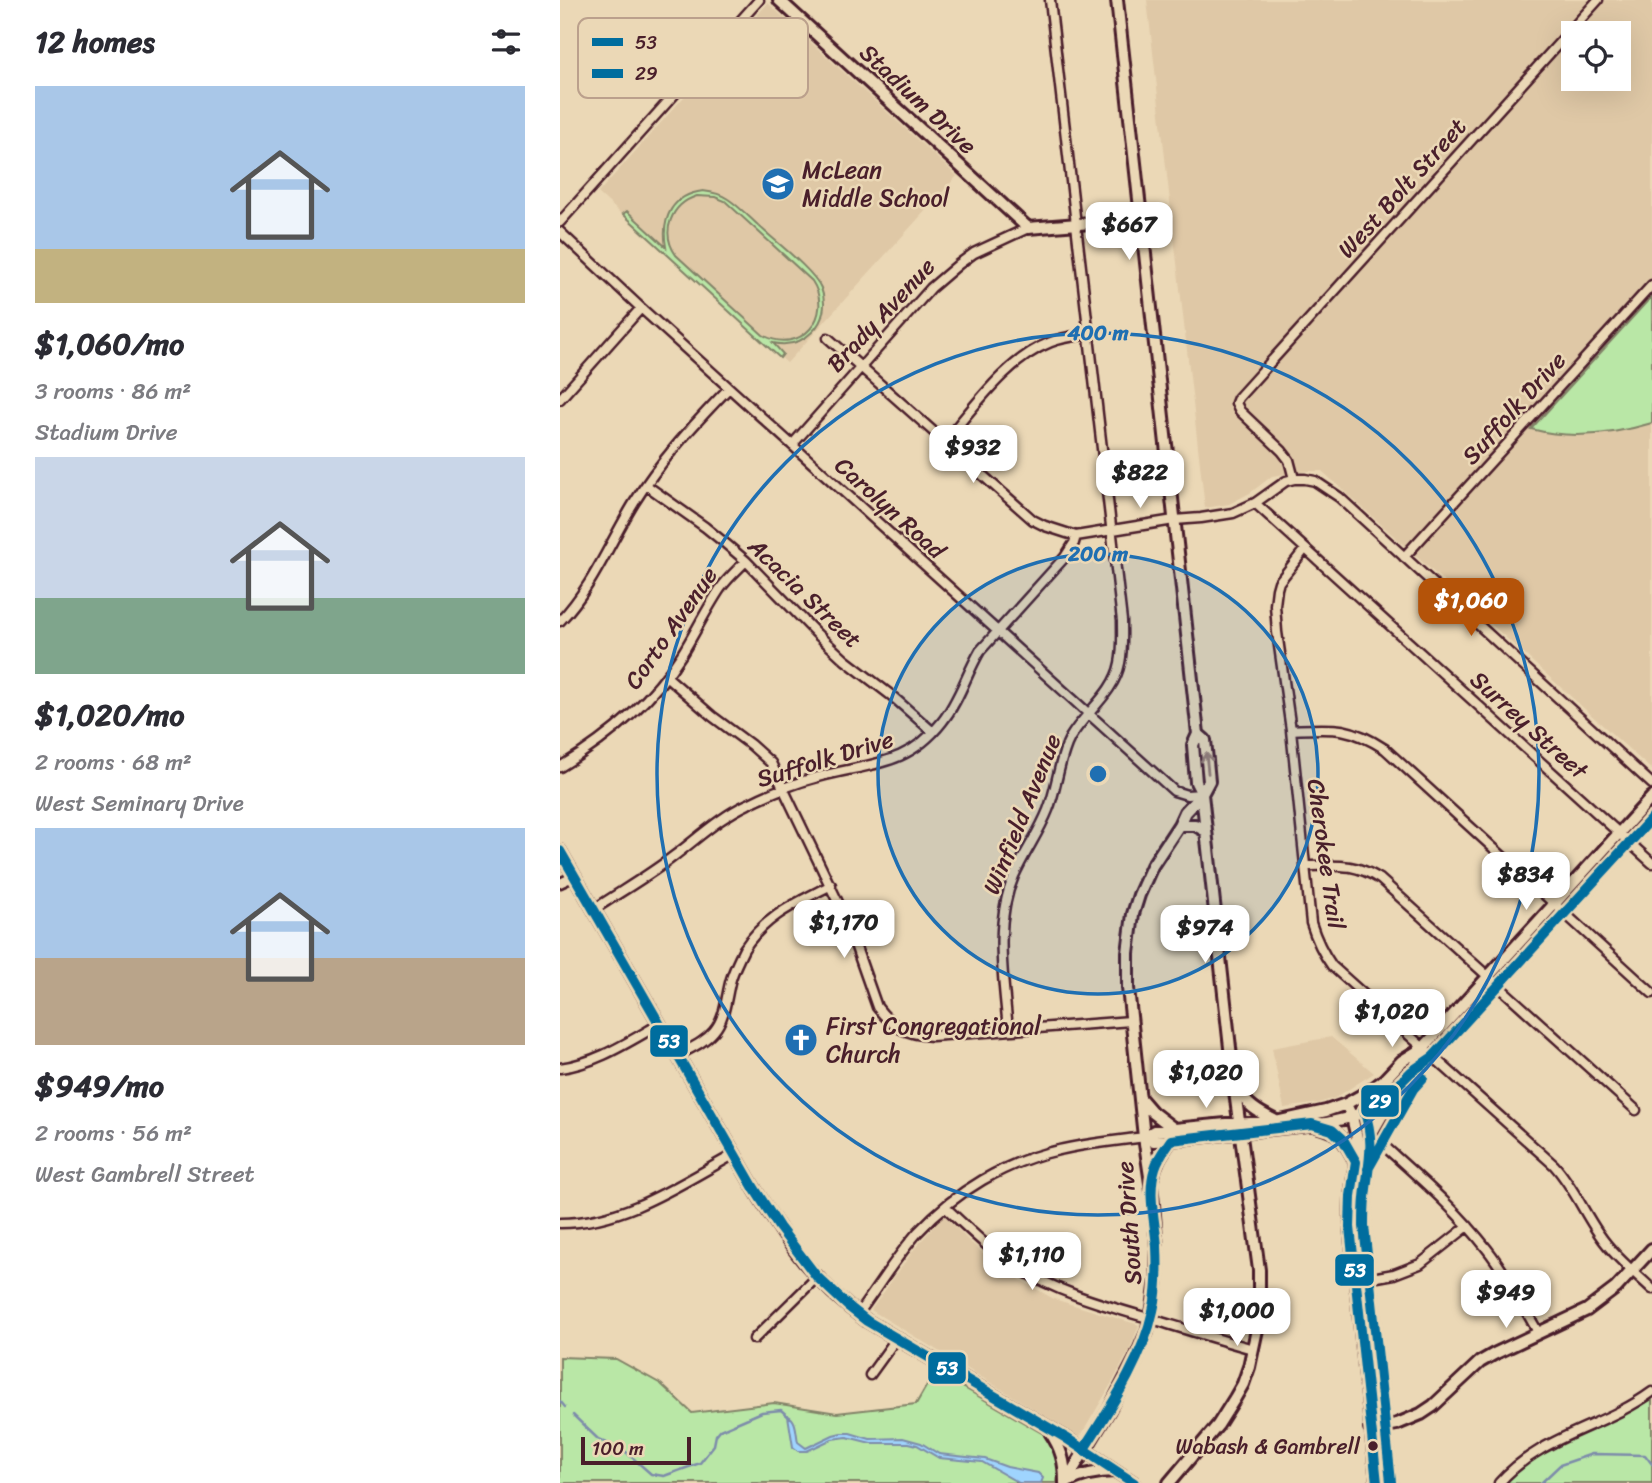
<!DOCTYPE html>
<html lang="en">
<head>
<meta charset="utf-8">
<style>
  :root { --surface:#fff; --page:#f2f2f3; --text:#2b2b33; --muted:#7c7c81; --accent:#b45309 }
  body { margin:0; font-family:Sriracha,sans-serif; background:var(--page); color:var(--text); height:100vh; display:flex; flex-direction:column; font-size:26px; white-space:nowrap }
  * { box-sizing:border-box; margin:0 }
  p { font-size:23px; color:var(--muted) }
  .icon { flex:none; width:38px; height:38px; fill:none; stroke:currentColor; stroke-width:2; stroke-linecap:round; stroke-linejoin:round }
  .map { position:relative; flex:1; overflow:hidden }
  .side { display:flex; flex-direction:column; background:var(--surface); width:560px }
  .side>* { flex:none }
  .tools { position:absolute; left:1001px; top:21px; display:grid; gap:14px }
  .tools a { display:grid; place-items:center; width:70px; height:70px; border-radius:0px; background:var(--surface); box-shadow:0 7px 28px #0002; font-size:35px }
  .scale { position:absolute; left:21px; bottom:18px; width:110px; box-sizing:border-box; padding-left:7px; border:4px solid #4a1f2b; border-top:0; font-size:19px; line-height:24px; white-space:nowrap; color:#4a1f2b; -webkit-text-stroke:5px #ebd8b6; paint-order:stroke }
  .price { position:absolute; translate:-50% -60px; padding:0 16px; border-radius:14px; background:#fff; color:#222; font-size:23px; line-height:46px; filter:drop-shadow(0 2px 4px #0008) }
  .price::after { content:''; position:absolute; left:50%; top:42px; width:21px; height:16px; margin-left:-10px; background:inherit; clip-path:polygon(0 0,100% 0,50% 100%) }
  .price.selected { background:var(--accent); color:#fff }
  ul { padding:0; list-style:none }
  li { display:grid; align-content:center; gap:14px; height:371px; padding:0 35px }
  li span { display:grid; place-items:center; height:217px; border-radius:0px; color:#555 }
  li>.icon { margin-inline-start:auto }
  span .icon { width:126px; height:126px; fill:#fffc; stroke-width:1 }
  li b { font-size:30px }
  h2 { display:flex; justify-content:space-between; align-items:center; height:84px; padding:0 35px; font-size:30px }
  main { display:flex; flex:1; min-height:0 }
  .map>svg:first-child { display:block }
</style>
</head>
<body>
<main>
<section class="side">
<h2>12 homes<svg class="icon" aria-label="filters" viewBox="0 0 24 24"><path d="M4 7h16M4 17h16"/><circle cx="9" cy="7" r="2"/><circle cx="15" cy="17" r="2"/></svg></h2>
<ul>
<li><span style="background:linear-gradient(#a9c7e8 75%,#c2b280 0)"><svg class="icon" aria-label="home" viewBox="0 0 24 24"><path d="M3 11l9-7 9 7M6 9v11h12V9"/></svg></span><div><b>$1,060/mo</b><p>3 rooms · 86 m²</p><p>Stadium Drive</p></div></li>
<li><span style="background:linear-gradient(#c9d6e8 65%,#7fa58c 0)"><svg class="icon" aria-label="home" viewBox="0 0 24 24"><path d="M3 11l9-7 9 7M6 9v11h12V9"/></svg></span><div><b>$1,020/mo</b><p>2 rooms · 68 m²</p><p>West Seminary Drive</p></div></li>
<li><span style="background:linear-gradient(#a9c7e8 60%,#b9a48a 0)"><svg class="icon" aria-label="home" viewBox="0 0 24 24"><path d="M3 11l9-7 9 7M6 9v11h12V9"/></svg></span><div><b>$949/mo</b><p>2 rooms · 56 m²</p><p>West Gambrell Street</p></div></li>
</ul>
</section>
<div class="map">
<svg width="1092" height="1483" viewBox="0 0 1092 1483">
  <rect width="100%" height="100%" fill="#ebd8b6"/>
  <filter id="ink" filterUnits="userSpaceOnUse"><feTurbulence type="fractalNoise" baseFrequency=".0143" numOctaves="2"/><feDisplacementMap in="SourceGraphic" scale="14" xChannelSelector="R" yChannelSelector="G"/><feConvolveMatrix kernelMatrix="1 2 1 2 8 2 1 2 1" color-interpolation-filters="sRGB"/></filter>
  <g filter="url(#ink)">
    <path fill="#dfc8a6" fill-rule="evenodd" d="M587,0H1092V770L762,471H745L712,476L690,493L669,504L645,508ZM1013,33H1059V79H1013Z
      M208,3L397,176L227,363L38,193Z
      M771,1037L814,1073L775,1098L759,1103L724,1108L712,1048Z
      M384,1215L407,1239L434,1263L462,1281L494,1299L579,1325L569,1351L553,1381L520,1437L311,1310L355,1248Z"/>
    <path fill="#b9e7a6" stroke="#828368" stroke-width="2" fill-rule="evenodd" d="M143,191C152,192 161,194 168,199C180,207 190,218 200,227C215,241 254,271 261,288C267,303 264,321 252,332C241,343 227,346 213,343L223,354L220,358L63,214L67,211L106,247C101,218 112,195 143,191ZM137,196L155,197L165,201L252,281C275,316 240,356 203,335L116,255C100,232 111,204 137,196Z
      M1092,296V423C1052,435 1012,440 971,429Z
      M0,1357L56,1359L101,1384L132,1413L214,1403L277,1413L356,1404L375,1371L485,1435C499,1450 501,1464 497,1483H0Z
      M1092,1399V1483H945C960,1468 979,1453 998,1444C1029,1429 1062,1418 1092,1399Z"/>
    <path fill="#9fd4fe" stroke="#7d8caa" stroke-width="2" d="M228,1416C237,1419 236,1434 238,1442L246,1448L273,1435L281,1433H290L310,1439L343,1438L361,1443L379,1454L425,1459L447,1467L478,1473L483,1478L481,1483H459L422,1462L379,1458L357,1445L349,1443H311L287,1437L272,1439L247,1451H238L233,1447Z"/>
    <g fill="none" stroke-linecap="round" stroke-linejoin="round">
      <path stroke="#7d8caa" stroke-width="2.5" d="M0,1401L5,1407
        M13,1415L38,1439L66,1452L91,1474L104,1476L140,1463L154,1445L156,1435L160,1430L202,1412L221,1410L230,1418
        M981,1483L1000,1465L1032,1454L1085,1455L1092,1464"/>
      <defs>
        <path id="street" d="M0,222L199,0
          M0,232L81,308L614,791L627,795L642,794
          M268,338L473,520L485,526L516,536L614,520L641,518L673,513L695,503L726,481L734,479H745L755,481L779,497L1092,784
          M0,399L81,308
          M385,441C415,406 447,359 491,342C503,337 516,336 528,334
          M232,445L371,288L399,264L414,253L468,228
          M734,479L729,460L722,451L680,411L676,403L678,398L1038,0
          M86,485L145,527L166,544L186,561L257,634L285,660L332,696L373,732
          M695,503L1092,863
          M745,549L719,582L717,589L715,605L717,632L731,730L751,923C756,939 762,952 772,966L994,1165C1013,1186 1023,1211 1039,1234C1053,1255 1074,1272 1092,1289
          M844,557L1092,285
          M0,621C32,588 50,542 74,503C100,461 134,424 169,388
          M106,676L152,716L191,745L211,763L286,919L317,1007C333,1028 346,1034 372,1036L571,1021
          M731,730C772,728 788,725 825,749L1092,993
          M0,767C48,738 92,702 122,654C135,633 146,610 160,589C167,579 177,570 186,561
          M745,866C776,866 793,862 820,879L1076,1110
          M0,883L15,876
          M33,910C60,892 88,876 114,856C138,838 160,817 188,804C210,793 234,783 258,777C308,763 347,767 382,722C399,701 406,675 420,651L505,557L514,543L516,536
          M448,1030C444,980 433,924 454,876C464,853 479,833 488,810C497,788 499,758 510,738C525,712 554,694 560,663C563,649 562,634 562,621L490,0
          M118,1055C131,1048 145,1042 154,1031C166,1017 166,996 171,979C174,969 179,959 184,949C206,915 237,903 271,885
          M0,1068C37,1063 68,1042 100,1024
          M811,1134C851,1171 894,1206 927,1249C947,1274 962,1305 978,1332
          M385,1207C407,1227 429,1250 455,1266C498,1293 547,1306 595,1320C628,1330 660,1340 693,1349
          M0,1223C65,1223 120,1184 175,1154
          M795,1281L834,1274L860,1264L908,1226
          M298,1314C318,1287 336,1257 358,1232C396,1191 445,1162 499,1150C527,1143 556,1141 584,1137
          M194,1339L257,1277
          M310,1375L336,1339
          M939,1483C983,1434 1041,1429 1092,1392"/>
        <path id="secondary" d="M219,0L468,228L581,219
          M557,0L638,734L633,745L636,782L642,794L674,1084L699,1270V1320L689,1367L683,1384L675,1398L658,1425L609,1483
          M619,825H635L646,831
          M0,851L194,1188C228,1244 254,1282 307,1321L506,1438L574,1483
          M677,1088C686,1105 698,1112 714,1120
          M580,1098L592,1112L614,1129
          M786,1104L792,1117L797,1138L796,1162L791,1196L790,1227L817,1483
          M756,1126C781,1133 782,1137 794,1159
          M584,1137L594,1131L666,1124L716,1122L766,1111L786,1104L811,1090L824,1080L842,1061L863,1048L1092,797
          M584,1137L594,1141L611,1140L766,1123L792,1117L815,1105L830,1094L854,1068L863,1048
          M797,1159L836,1091
          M593,1177C595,1162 603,1152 611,1140
          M810,1429L837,1424L861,1414L873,1406L920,1362L934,1354L1027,1310L1056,1288L1092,1249
          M490,1432C501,1448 505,1462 505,1482
          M505,1483L549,1410L575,1360L587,1332L593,1308L597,1279V1247L591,1183L584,1137L568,988V953L573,914L579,895L592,866L619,825L625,812L642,794L649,781L645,740L638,734
          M505,1483C522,1474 537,1471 556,1471"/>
      </defs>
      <use href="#street" stroke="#4a1f2b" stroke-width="13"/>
      <use href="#secondary" stroke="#4a1f2b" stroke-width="16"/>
      <use href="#street" stroke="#ebd8b6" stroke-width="8"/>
      <use href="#secondary" stroke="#ebd8b6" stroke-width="10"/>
      <defs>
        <path id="bus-1" d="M0,851L194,1188L219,1227L257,1277L288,1306L307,1321L506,1438L574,1483
          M524,1449C551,1406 582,1361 593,1311C598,1291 598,1268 597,1247C595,1221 587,1193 595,1168C598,1157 605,1149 611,1140L752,1124L772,1130L784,1141L796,1162L791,1196L790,1227L817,1483"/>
        <path id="bus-2" d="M808,1169L853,1089L863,1078
          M831,1482L804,1226C804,1217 804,1208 805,1198C808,1165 816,1143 804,1110L820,1101L833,1090L851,1072L873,1057L1092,818"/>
      </defs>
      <use href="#bus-1" stroke="#ebd8b6" stroke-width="16"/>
      <use href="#bus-2" stroke="#ebd8b6" stroke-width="16"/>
      <use href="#bus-1" stroke="#006d9e" stroke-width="10"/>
      <use href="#bus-2" stroke="#006d9e" stroke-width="10"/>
    </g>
    <defs><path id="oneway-shaft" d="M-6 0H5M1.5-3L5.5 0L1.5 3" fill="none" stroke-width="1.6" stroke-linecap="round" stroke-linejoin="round" transform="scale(1.75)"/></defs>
    <use stroke="#9a7c70" href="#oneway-shaft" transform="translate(647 763) rotate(-96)"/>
  </g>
  <circle cx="538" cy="774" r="220" fill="#1f6fb2" fill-opacity=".12"/>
  <g fill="none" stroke="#1f6fb2" stroke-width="3.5">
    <circle cx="538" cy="774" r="220"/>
    <circle cx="538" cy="774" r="441"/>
  </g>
  <defs>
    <symbol id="school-disc" viewBox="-11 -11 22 22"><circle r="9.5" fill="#1f6fb2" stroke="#ebd8b6"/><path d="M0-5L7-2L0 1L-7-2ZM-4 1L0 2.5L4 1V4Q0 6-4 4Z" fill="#fff"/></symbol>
    <symbol id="church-disc" viewBox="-11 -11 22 22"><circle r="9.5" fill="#1f6fb2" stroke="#ebd8b6"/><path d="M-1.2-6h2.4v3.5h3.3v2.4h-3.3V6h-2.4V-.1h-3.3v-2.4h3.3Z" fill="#fff"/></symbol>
  </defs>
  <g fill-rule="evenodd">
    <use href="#school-disc" x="199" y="165" width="38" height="38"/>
    <use href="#church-disc" x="222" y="1021" width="38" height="38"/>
  </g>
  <circle fill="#4a1f2b" stroke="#ebd8b6" stroke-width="2.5" cx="813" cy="1446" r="6"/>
  <g text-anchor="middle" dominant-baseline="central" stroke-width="5" stroke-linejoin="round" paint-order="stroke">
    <g font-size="22" fill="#4a1f2b" stroke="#ebd8b6" text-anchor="end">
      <text x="800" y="1446">Wabash &amp; Gambrell</text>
    </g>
    <g font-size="24" fill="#4a1f2b" stroke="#ebd8b6">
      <text transform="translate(358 99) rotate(43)">Stadium Drive</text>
      <text transform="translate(842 188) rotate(-48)">West Bolt Street</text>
      <text transform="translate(321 315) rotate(-47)">Brady Avenue</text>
      <text transform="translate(954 408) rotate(-48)">Suffolk Drive</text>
      <text transform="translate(330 508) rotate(42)">Carolyn Road</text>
      <text transform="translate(245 593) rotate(44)">Acacia Street</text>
      <text transform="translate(111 628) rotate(-55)">Corto Avenue</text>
      <text transform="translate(969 725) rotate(42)">Surrey Street</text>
      <text transform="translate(265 759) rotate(-17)">Suffolk Drive</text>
      <text transform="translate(462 814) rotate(-68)">Winfield Avenue</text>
      <text transform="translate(766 854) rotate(82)">Cherokee Trail</text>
      <text transform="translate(569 1223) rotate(-94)">South Drive</text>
    </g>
    <g font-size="24" fill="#4a1f2b" stroke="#ebd8b6" text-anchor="start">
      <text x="242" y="170">McLean<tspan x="242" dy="28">Middle School</tspan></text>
      <text x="266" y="1026">First Congregational<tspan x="266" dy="28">Church</tspan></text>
    </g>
  </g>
  <rect x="18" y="18" width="230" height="80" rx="10" fill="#ebd8b6" stroke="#bba08c" stroke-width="2"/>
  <rect x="32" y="38" width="31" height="8" fill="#006d9e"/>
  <rect x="32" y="69" width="31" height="9" fill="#006d9e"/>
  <g font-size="19" fill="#4a1f2b">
    <text x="75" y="49">53</text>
    <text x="75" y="80">29</text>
  </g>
  <circle cx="538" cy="774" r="10" fill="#1f6fb2" stroke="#ebd8b6" stroke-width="3.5"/>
  <g font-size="21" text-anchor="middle" font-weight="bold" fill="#1f6fb2" stroke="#ebd8b6" stroke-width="5" stroke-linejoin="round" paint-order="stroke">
    <text x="538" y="340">400 m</text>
    <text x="538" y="561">200 m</text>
  </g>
  <g stroke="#ebd8b6" stroke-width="2.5">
    <rect x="89" y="1024" width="40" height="34" rx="7" fill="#006d9e"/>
    <rect x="800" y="1084" width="40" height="34" rx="7" fill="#006d9e"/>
    <rect x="774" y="1253" width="41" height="34" rx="7" fill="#006d9e"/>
    <rect x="367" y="1351" width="40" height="34" rx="7" fill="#006d9e"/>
  </g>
  <g font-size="19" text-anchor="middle" font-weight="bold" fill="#fff">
    <text x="109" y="1048">53</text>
    <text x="820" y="1108">29</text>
    <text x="795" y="1277">53</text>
    <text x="387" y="1375">53</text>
  </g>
</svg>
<div class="tools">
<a><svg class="icon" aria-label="locate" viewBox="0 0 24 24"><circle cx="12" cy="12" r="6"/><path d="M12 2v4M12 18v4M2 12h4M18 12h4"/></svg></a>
</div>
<div class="scale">100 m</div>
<b class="price" style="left:569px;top:262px">$667</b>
<b class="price" style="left:413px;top:485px">$932</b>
<b class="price" style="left:580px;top:510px">$822</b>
<b class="price selected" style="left:911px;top:638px">$1,060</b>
<b class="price" style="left:966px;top:912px">$834</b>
<b class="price" style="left:284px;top:960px">$1,170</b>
<b class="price" style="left:645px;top:965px">$974</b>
<b class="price" style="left:832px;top:1049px">$1,020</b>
<b class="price" style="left:646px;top:1110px">$1,020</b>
<b class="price" style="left:472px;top:1292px">$1,110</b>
<b class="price" style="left:946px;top:1330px">$949</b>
<b class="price" style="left:677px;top:1348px">$1,000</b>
</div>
</main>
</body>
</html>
